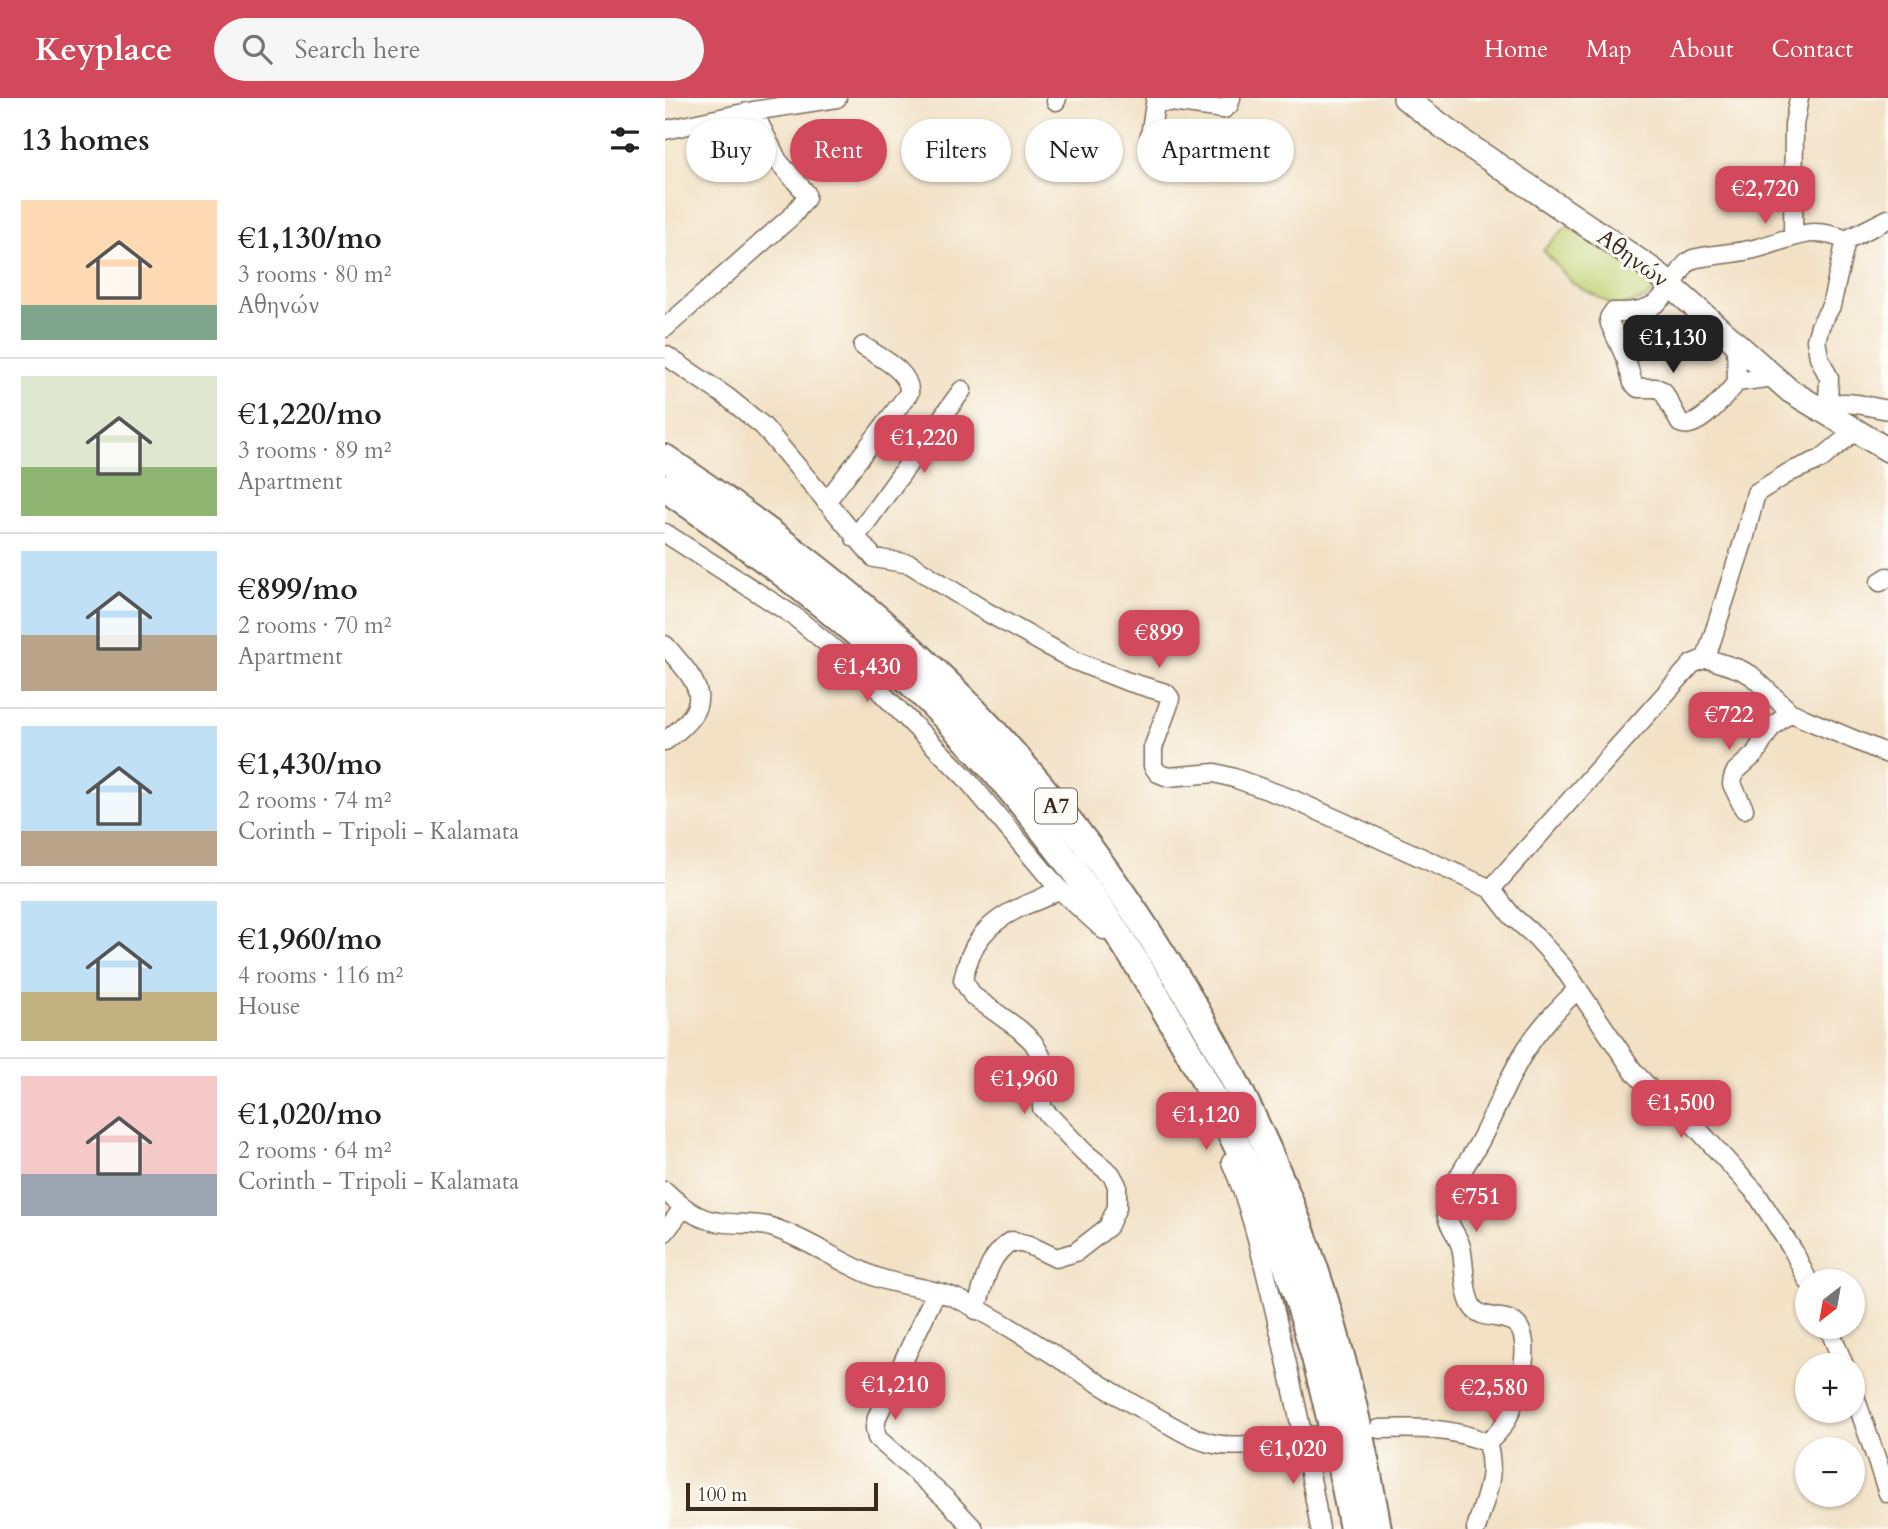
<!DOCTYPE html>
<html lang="en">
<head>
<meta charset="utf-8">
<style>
  :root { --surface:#fff; --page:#f6f6f6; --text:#222; --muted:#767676; --line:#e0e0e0; --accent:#d1495b }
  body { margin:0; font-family:Cardo,serif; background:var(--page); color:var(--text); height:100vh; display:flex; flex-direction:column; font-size:26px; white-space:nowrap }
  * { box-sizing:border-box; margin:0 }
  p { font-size:23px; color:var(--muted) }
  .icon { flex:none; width:38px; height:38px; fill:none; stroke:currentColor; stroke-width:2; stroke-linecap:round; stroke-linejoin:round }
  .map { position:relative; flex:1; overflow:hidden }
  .details { display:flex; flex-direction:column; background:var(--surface); width:665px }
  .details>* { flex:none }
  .guide { position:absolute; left:21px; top:21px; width:665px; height:63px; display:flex; gap:14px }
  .needle { width:46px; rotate:211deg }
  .controls { position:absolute; left:1130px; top:1171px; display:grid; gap:14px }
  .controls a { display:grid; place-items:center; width:70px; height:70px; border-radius:50%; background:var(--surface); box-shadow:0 2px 5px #0004; font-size:35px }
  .scale { position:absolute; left:21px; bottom:18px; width:192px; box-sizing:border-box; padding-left:7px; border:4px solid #3b2a1e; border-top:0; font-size:19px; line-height:24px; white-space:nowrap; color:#3b2a1e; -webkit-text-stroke:5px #fdfcf7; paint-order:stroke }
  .price { position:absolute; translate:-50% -60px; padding:0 16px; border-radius:14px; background:var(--accent); color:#fff; font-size:23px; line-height:46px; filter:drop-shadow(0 2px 4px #0008) }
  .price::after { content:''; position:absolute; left:50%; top:42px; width:21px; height:16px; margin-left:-10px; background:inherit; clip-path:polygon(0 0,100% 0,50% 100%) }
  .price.on { background:#222; color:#fff }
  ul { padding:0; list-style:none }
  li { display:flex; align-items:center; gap:21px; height:175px; padding:0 21px }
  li+li { border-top:2px solid var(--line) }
  li span { display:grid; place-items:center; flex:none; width:196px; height:140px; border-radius:0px; color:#555 }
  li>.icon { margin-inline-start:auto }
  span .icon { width:84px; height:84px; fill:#fffc; stroke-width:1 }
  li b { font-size:30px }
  h2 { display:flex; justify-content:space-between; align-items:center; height:84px; padding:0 21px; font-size:30px }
  .pill { padding:0 24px; border-radius:32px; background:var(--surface); box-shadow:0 2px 5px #0004; font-size:24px; line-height:63px }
  .pill.on { background:var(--accent); color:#fff }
  header { display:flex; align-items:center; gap:42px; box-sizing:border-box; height:98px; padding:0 35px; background:var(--accent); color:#fff }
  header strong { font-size:33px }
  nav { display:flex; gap:38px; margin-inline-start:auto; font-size:24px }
  .search { width:490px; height:63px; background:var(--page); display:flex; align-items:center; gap:18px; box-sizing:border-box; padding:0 24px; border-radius:38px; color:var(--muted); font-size:26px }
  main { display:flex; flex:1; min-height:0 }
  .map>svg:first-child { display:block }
</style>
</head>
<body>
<header>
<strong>Keyplace</strong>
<div class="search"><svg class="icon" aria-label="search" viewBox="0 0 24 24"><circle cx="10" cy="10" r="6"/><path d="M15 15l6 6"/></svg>Search here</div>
<nav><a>Home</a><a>Map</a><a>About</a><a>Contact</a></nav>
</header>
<main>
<section class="details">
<h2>13 homes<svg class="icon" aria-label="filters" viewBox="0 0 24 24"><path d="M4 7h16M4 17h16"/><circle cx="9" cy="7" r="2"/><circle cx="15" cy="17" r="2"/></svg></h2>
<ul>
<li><span style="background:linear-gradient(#ffd9b3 75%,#7fa58c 0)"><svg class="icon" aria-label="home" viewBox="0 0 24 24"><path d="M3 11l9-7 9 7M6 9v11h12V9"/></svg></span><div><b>€1,130/mo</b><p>3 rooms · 80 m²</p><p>Αθηνών</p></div></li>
<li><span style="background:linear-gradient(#dfe7d0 65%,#8fb573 0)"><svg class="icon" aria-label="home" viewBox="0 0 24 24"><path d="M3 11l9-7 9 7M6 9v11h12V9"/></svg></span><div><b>€1,220/mo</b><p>3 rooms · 89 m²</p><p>Apartment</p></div></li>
<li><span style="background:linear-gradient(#bfe0f5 60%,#b9a48a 0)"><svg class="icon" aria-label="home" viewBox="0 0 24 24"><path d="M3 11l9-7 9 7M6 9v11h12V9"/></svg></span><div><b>€899/mo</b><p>2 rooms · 70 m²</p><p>Apartment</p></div></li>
<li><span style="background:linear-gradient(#bfe0f5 75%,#b9a48a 0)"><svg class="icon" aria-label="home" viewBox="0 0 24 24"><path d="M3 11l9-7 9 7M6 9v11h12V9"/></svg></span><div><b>€1,430/mo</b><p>2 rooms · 74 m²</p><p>Corinth - Tripoli - Kalamata</p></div></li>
<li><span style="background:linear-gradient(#bfe0f5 65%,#c2b280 0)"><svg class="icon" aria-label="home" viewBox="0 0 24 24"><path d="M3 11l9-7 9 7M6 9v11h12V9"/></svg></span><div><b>€1,960/mo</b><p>4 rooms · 116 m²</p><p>House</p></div></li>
<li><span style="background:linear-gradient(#f6c9c9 70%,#9aa5b1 0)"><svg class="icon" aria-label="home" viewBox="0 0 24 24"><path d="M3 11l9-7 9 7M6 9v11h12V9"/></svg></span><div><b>€1,020/mo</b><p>2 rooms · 64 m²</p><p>Corinth - Tripoli - Kalamata</p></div></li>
</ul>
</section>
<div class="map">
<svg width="1223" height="1431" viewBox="0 0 1223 1431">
  <rect width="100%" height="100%" fill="#fdfcf7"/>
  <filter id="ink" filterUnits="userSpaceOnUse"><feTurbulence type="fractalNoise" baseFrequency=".0143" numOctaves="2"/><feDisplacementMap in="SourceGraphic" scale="14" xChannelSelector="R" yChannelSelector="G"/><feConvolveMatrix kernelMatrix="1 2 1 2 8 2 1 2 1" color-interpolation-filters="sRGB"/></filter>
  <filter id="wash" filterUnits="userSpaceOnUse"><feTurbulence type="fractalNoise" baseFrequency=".00686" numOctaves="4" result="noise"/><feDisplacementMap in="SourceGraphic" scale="28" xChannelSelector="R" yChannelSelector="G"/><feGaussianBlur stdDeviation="1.57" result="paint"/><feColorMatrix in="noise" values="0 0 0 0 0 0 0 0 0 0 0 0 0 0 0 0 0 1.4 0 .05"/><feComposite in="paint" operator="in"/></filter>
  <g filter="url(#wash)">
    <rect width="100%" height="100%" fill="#f2e1c5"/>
    <path fill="#c1d173" stroke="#7e7e48" stroke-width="2" d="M902,128L968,170L994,190L980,201L951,209L907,185L878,152Z"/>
  </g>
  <g filter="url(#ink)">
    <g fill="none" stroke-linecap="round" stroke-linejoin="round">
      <defs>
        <path id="minor" d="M491,2L559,11L564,7L566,0
          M391,3L392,0
          M0,32L88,13L172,0
          M484,44L491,0
          M1128,137L1129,27L1134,0
          M0,230L128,117L141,100V95L113,63L88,13
          M1071,246L1072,284L1108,279
          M0,257L62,299L98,328L209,460L245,466L320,513L408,562L461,583L501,595L505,600L504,606L488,650V668L493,675L503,679L550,675L569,680L627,701L826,791L847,818L871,839L898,869L969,974L988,994L1009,1005L1091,1095L1129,1154L1143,1183
          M1072,284C1062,296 1032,334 1015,325L998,293L991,290H973L968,285L961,261L945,226L944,220L948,214C984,215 995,208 1013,178C1018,170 1020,165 1028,161C1048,156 1069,156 1089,151C1124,143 1142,125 1181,142L1223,121
          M1163,305L1164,280L1154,259L1151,242L1155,228L1166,208L1181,142
          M1153,311C1174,299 1200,308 1223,312
          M161,404L244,295C246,273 214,259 198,248
          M0,435L129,518L194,572L300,679L393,790L439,832
          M190,440L297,292
          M1215,484L1223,479
          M0,547C36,588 52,605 0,643
          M1041,560L1074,571L1086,577L1125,614L1140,621L1223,656
          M1079,711L1067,686L1068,680L1071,673L1090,656L1105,631L1125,614
          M826,791L1027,566L1041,560L1080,438L1091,395L1125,374L1156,361L1191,332
          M566,1064C587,1112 598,1164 610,1214C627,1286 643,1358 655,1431
          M0,1093C15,1107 32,1122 54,1124C72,1127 88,1124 106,1129C143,1141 175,1165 211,1179C237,1189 267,1189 293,1201C359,1233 419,1280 484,1315C503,1325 524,1340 545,1345C577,1353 623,1340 656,1337
          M0,1134L19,1109
          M271,1194L212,1319L210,1330L212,1340L281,1401L309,1431
          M311,1212C319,1187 322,1157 347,1143L364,1147L391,1160L411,1154L443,1129L452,1109V1087L446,1076L419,1054L377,1010L376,958L368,944L354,931L308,898L298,882C305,847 320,826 354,810C368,803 381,801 393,790
          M1163,1228L1179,1267
          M1188,1293L1223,1395
          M714,1331C751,1330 788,1329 822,1345C832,1378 820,1399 811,1431
          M822,1345C829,1339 835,1333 840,1325C851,1305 869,1248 853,1228C842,1215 820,1223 809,1211C798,1199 800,1164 796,1149C793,1137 782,1126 781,1115C779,1096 806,1060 815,1043C831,1013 842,981 860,953C874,930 893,910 912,892"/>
        <path id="major" d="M740,0L797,43L988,172L1125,293L1223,352"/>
        <path id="highway" d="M0,360C90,422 178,486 257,561C426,720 572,946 648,1166C678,1252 697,1341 713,1431
          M0,390C85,449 168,510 243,582C369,703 470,847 550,1003C578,1058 604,1115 624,1174C653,1258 672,1344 688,1431"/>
      </defs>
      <use href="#minor" stroke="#7b6a58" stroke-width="21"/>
      <use href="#major" stroke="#7b6a58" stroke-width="26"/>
      <use href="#highway" stroke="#7b6a58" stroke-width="30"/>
      <use href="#minor" stroke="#fff" stroke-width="18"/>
      <use href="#major" stroke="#fff" stroke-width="23"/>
      <use href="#highway" stroke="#fff" stroke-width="26"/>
    </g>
  </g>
  <g text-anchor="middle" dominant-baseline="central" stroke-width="6" stroke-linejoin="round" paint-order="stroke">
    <rect fill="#fdfcf7" stroke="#75695f" stroke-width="2" x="370" y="690.5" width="42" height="35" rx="5"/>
    <g font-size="21" font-weight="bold" fill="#3b2a1e">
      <text x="391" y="708">Α7</text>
    </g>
    <g font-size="23" fill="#3b2a1e" stroke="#fdfcf7">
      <text transform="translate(968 160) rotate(36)">Αθηνών</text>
    </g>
  </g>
</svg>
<div class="controls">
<a><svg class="needle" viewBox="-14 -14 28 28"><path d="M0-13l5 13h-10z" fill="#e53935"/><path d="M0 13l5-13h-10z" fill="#767676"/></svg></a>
<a>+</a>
<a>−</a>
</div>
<div class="scale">100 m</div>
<b class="price" style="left:1100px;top:128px">€2,720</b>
<b class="price on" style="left:1008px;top:277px">€1,130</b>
<b class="price" style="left:259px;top:377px">€1,220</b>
<b class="price" style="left:494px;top:572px">€899</b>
<b class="price" style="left:202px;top:606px">€1,430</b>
<b class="price" style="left:1064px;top:654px">€722</b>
<b class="price" style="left:359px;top:1018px">€1,960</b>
<b class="price" style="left:1016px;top:1042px">€1,500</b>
<b class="price" style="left:541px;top:1054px">€1,120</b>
<b class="price" style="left:811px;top:1136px">€751</b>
<b class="price" style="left:230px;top:1324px">€1,210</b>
<b class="price" style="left:829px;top:1327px">€2,580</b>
<b class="price" style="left:628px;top:1388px">€1,020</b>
<div class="guide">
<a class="pill">Buy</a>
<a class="pill on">Rent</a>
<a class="pill">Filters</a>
<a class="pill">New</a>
<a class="pill">Apartment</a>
</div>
</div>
</main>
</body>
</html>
